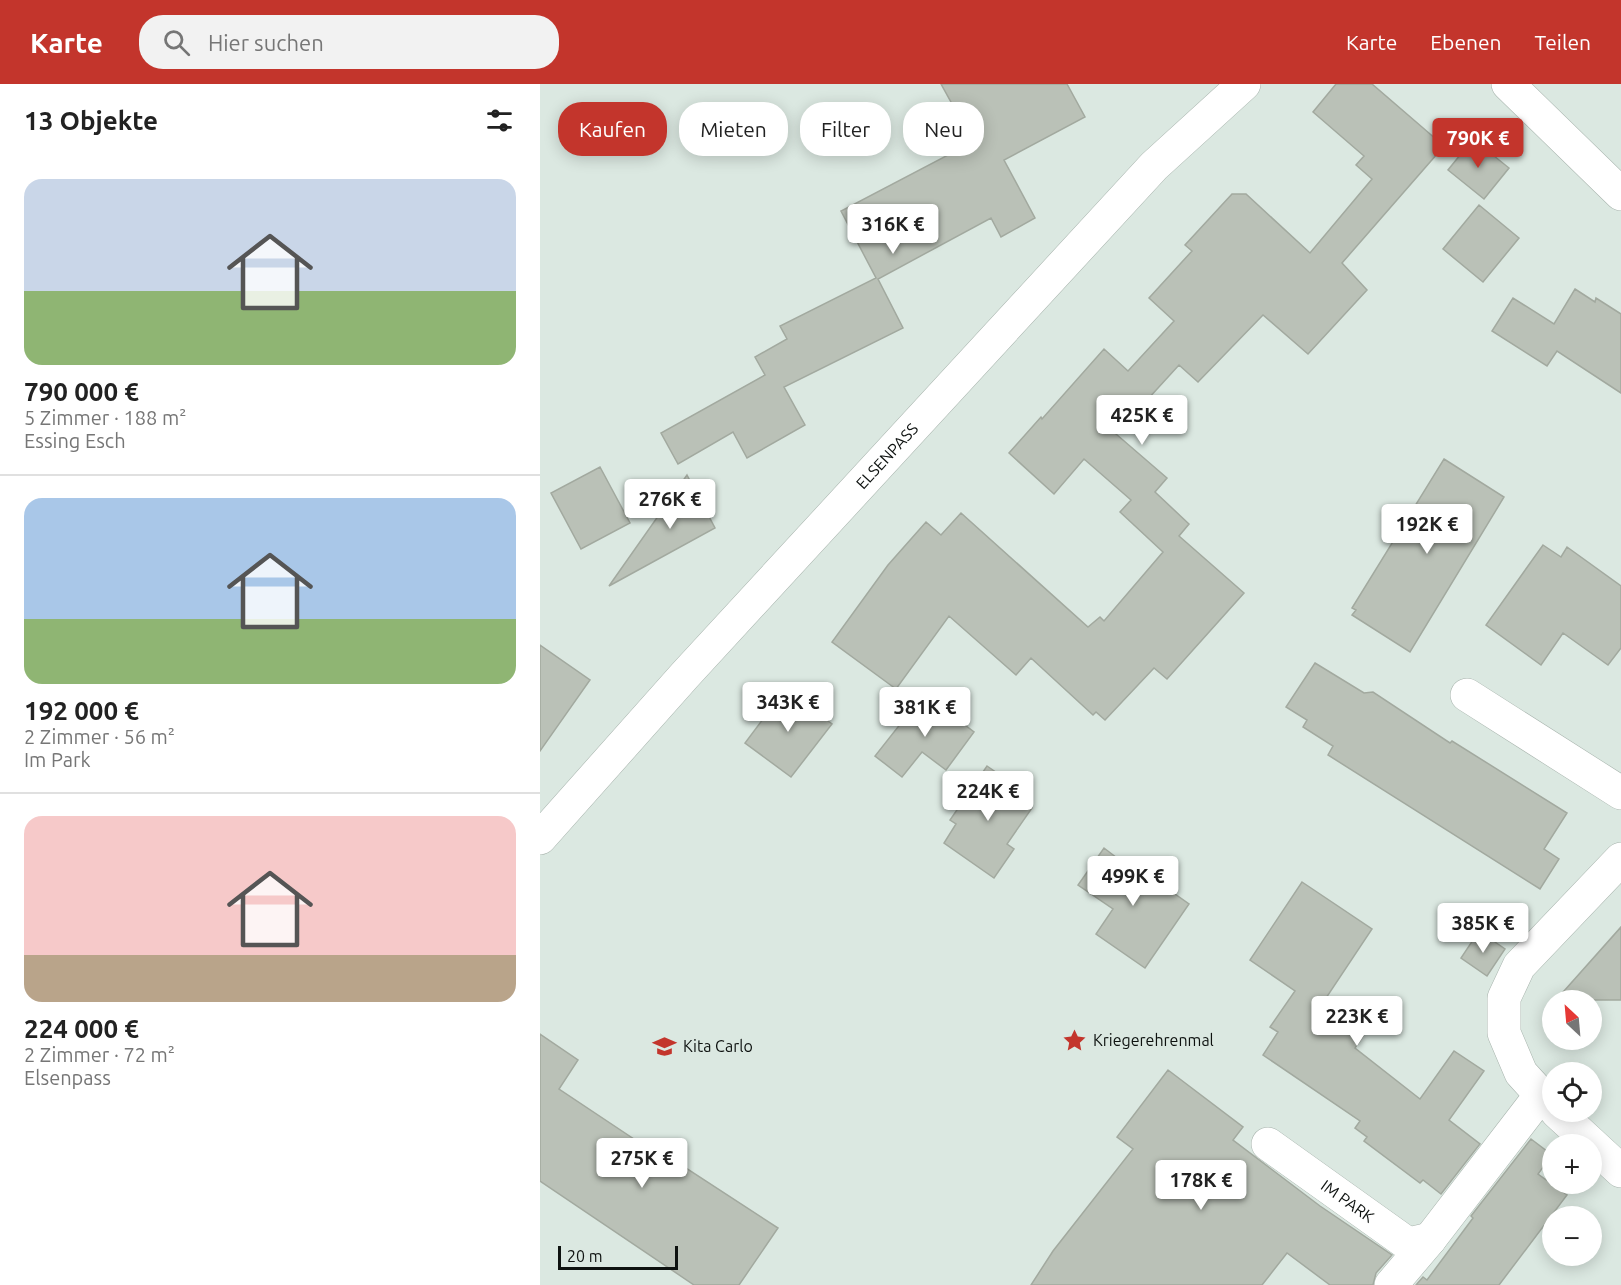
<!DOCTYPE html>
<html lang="de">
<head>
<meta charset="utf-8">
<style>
  :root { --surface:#fff; --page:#f2f2f2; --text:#222; --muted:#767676; --line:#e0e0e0; --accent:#c3352c }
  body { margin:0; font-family:Ubuntu,sans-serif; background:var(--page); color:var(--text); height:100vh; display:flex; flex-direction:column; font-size:22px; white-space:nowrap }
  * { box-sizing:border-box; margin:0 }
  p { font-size:20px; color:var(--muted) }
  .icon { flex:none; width:33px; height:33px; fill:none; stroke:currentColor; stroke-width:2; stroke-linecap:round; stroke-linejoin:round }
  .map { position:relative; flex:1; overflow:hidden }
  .panel { display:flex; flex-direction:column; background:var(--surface); width:540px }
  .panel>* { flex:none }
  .hud { position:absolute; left:18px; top:18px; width:570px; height:54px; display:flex; gap:12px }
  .needle { width:39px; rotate:334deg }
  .buttons { position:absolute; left:1002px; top:906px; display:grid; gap:12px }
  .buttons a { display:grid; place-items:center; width:60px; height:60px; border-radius:50%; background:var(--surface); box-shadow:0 3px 15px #0003; font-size:30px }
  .scale { position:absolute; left:18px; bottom:15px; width:120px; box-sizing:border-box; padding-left:6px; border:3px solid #0e1210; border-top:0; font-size:16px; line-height:21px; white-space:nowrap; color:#0e1210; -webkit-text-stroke:4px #dbe8e1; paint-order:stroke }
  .price { position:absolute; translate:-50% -51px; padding:0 14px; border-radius:6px; background:#fff; color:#222; font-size:20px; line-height:39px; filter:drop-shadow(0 2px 3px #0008) }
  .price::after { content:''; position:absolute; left:50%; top:36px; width:18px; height:14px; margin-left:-9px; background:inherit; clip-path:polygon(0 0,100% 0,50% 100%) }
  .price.on { background:var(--accent); color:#fff }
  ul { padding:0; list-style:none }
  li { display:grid; align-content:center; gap:12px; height:318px; padding:0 24px }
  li+li { border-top:2px solid var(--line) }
  li span { display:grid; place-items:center; height:186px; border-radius:18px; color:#555 }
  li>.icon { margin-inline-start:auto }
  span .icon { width:108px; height:108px; fill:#fffc; stroke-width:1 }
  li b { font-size:26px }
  h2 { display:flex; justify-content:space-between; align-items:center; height:72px; padding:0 24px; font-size:26px }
  .pill { padding:0 21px; border-radius:24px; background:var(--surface); box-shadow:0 3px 15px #0003; font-size:21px; line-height:54px }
  .pill.on { background:var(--accent); color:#fff }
  header { display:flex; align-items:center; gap:36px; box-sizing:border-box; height:84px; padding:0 30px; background:var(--accent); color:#fff }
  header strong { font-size:28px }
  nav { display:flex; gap:33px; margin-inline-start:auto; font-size:21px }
  .search { width:420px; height:54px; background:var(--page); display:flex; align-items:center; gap:15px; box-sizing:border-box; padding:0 21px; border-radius:24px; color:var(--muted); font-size:22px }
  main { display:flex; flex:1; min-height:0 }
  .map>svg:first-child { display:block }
</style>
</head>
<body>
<header>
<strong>Karte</strong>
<div class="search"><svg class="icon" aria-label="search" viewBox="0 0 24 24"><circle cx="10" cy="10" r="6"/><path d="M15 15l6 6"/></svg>Hier suchen</div>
<nav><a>Karte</a><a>Ebenen</a><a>Teilen</a></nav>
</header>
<main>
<section class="panel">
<h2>13 Objekte<svg class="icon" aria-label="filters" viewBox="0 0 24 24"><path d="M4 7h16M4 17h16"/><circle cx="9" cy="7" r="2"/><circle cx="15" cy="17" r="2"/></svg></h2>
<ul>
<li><span style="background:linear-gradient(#c9d6e8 60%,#8fb573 0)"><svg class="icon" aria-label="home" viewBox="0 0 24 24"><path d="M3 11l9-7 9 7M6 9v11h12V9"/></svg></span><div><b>790 000 €</b><p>5 Zimmer · 188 m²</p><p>Essing Esch</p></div></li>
<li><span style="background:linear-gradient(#a9c7e8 65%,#8fb573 0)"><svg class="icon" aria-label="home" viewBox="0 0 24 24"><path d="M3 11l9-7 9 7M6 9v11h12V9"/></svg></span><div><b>192 000 €</b><p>2 Zimmer · 56 m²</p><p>Im Park</p></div></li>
<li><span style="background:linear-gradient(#f6c9c9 75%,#b9a48a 0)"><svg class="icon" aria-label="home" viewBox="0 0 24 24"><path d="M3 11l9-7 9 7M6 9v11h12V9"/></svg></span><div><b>224 000 €</b><p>2 Zimmer · 72 m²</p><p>Elsenpass</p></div></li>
</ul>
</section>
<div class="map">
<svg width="1081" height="1201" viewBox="0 0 1081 1201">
  <rect width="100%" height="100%" fill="#dbe8e1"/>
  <path fill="#bac1b7" stroke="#a2a99f" stroke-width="1.5" d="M401,0H527L545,33L464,76L495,134L461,153L451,134L338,195L363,244L244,303L265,341L207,374L193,348L138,380L121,349L225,291L215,273L247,255L240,242L336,194L301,127L433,58Z
    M796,0H832L904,62L802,179L827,206L768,270L723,231L658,298L639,281L576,350L627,394L615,408L649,440L639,452L704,509L627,595L614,584L565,636L556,628L553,631L491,574L476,591L409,532L356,605L292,558L348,481L386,438L401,451L421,429L548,543L560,533L564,537L623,468L580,428L591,416L544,375L514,410L469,369L501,333L502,335L564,265L588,287L634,237L609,214L652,167L645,161L692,110H706L770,169L832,95L816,81L824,72L773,28Z
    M933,55L969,84L944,115L908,86Z
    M939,121L979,154L943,198L903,165Z
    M1035,205L1055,218L1056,214L1081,230V309L1017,267L1007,282L952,247L973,214L1014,240Z
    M904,375L964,413L870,568L812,531L816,526L812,524Z
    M60,383L90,439L41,465L11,409Z
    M147,391L175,444L69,502Z
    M1003,461L1021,473L1027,463L1081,502V564L1068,581L1023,549L1001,581L946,541Z
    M0,561L50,596L0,667Z
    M775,579L824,609L833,608L910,659L912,657L1027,729L1004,765L1019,775L1000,805L788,671L793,662L763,643L767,636L746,623Z
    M245,606L292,640L251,693L205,659Z
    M384,610L434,648L406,686L382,668L362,693L335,672Z
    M447,682L479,704L473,711L492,724L467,760L474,765L454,794L404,759L416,740L410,736Z
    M564,764L598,790L601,786L649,820L605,884L556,850L573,825L538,801Z
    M762,798L832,845L780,923L823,952L815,964L880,1015L914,967L944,987L909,1036L940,1060L901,1110L883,1096L880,1099L824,1057L827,1053L815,1044L820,1037L723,971L738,948L730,943L755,907L710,876Z
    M1081,843V916H1016Z
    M939,847L965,865L947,892L921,874Z
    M0,950L38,976L19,1005L118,1071L120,1067L238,1144L199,1201H154L0,1097Z
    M628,986L703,1043L693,1056L780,1122L852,1171L836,1189L833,1201H790L747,1169L722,1201H491L513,1167L593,1065L577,1053Z
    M991,1055L1012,1071L998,1090L1027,1111L959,1201H876L883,1193L887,1196L933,1134L931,1132Z"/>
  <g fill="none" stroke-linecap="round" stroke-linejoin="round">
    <defs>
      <g id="minor">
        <path d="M968,0L1081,110"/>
        <path d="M927,611L1081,709"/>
        <path id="s1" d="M0,754L145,591L614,82L704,0"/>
        <path d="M1012,1023L981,989L964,949V914L979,882L1081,775"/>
        <path d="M1017,1028L1081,1087"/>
        <path id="s2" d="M728,1060L868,1160L890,1155L851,1201"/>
        <path d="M890,1155L1000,1012"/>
      </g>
    </defs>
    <use href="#minor" stroke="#a8b4ad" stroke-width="34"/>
    <use href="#minor" stroke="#fff" stroke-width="33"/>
  </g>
  <defs>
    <symbol id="sight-bare" viewBox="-9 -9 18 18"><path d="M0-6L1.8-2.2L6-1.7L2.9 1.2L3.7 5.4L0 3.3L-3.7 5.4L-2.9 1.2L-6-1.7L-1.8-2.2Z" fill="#c3352c" stroke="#dbe8e1" stroke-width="2.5" paint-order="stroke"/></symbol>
    <symbol id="school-bare" viewBox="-9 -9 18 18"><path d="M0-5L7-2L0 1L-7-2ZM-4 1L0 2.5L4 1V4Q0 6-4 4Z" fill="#c3352c" stroke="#dbe8e1" stroke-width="2.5" paint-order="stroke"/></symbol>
  </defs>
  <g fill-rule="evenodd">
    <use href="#sight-bare" x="518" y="940" width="33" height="33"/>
    <use href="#school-bare" x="108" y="946" width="33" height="33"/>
  </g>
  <g text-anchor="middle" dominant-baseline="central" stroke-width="6" stroke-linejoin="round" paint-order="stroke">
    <g font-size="16" fill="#0e1210" stroke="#dbe8e1">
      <text stroke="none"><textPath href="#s1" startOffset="516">ELSENPASS</textPath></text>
      <text stroke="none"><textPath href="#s2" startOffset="98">IM PARK</textPath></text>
    </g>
    <g font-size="16" fill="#0e1210" stroke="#dbe8e1" text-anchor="start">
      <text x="553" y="956">Kriegerehrenmal</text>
      <text x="143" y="962">Kita Carlo</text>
    </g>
  </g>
</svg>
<div class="buttons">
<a><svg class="needle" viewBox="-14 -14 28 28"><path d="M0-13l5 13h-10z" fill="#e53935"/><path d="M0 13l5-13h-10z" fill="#767676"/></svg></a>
<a><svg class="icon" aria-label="locate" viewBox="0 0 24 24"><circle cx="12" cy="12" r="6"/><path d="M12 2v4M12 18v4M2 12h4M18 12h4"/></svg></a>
<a>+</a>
<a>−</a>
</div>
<div class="scale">20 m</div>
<b class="price on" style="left:938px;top:85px">790K €</b>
<b class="price" style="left:353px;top:171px">316K €</b>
<b class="price" style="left:602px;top:362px">425K €</b>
<b class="price" style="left:130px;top:446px">276K €</b>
<b class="price" style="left:887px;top:471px">192K €</b>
<b class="price" style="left:248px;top:649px">343K €</b>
<b class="price" style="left:385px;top:654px">381K €</b>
<b class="price" style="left:448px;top:738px">224K €</b>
<b class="price" style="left:593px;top:823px">499K €</b>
<b class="price" style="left:943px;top:870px">385K €</b>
<b class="price" style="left:817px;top:963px">223K €</b>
<b class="price" style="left:102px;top:1105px">275K €</b>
<b class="price" style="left:661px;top:1127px">178K €</b>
<div class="hud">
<a class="pill on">Kaufen</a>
<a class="pill">Mieten</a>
<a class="pill">Filter</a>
<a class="pill">Neu</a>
</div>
</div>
</main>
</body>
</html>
